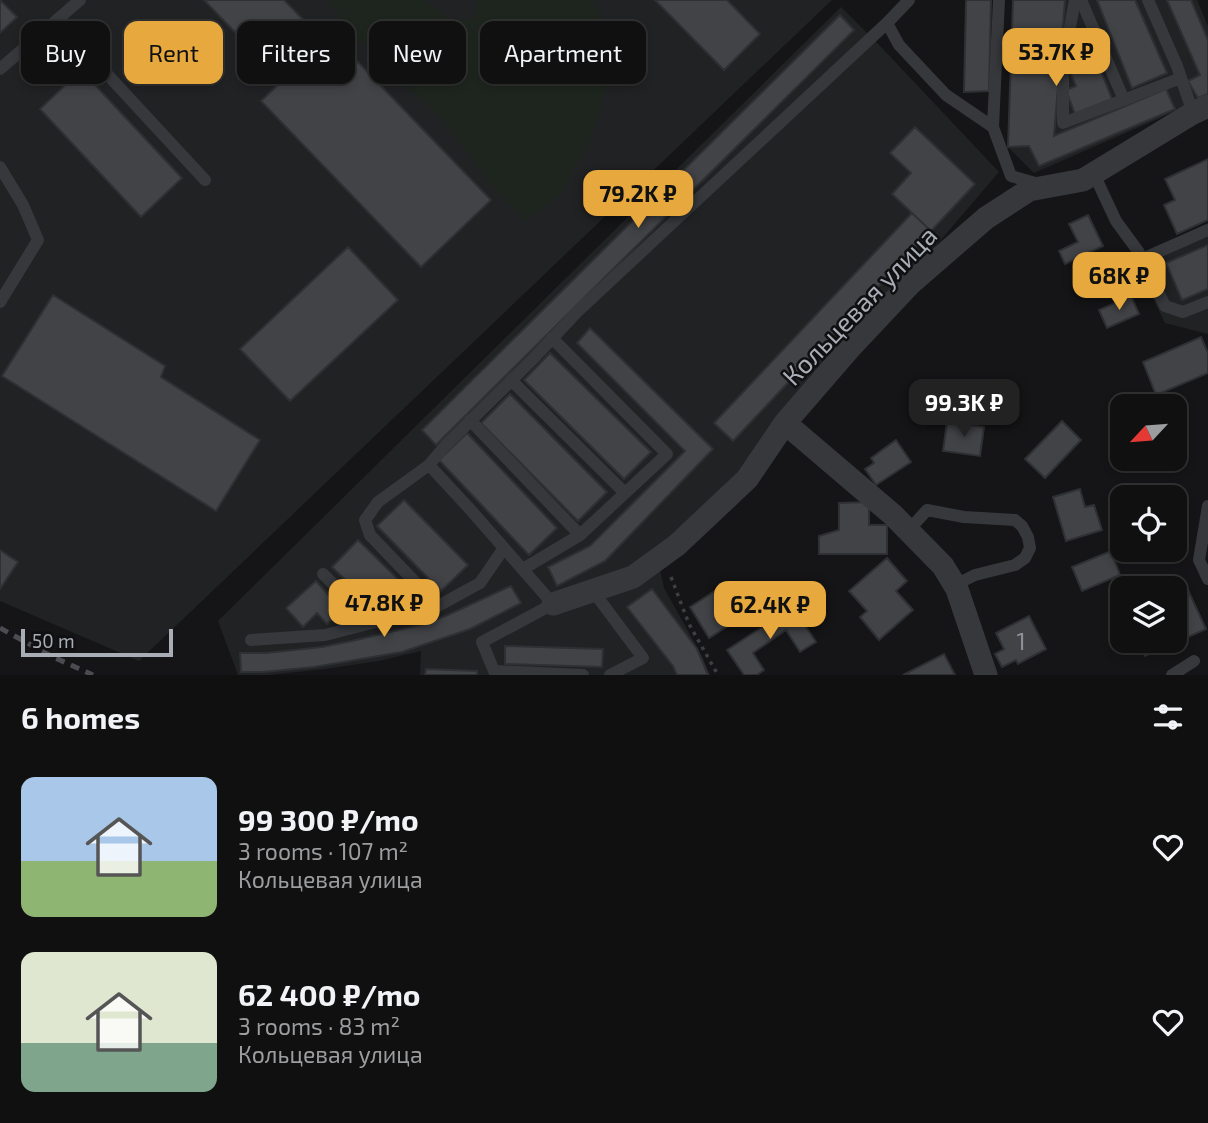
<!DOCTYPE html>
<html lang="en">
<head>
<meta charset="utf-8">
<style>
  :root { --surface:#101011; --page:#1e1e1f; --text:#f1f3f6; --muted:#9c9d9f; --line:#303031; --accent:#e7a93d }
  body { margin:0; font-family:"Exo 2",sans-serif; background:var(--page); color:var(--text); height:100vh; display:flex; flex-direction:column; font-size:26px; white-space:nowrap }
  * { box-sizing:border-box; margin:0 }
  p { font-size:23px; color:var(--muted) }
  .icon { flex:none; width:38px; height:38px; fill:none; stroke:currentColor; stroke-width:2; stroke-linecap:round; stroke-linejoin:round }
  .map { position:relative; height:675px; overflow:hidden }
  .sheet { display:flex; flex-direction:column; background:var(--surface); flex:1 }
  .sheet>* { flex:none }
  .hud { position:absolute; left:21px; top:21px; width:700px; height:63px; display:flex; gap:14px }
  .needle { width:46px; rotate:244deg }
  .buttons { position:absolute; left:1110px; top:394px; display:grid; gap:14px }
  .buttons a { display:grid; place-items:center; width:77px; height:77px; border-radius:14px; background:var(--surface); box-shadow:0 4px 10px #0003,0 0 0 2px var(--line); font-size:35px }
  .scale { position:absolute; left:21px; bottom:18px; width:152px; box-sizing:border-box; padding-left:7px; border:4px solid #a8adb6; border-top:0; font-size:19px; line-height:24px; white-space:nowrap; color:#a8adb6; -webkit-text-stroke:5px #101012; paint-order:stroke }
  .price { position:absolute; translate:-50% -60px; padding:0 16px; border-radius:14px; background:var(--accent); color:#111; font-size:23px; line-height:46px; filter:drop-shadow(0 2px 4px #0008) }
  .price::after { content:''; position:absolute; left:50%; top:42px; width:21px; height:16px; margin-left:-10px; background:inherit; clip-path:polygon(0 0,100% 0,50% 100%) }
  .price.current { background:#222; color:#fff }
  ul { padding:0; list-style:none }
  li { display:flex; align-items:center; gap:21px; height:175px; padding:0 21px }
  li span { display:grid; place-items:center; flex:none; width:196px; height:140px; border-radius:14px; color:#555 }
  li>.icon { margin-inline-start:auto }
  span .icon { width:84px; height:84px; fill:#fffc; stroke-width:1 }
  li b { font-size:30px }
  h2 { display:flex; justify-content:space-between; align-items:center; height:84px; padding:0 21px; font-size:30px }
  .tag { padding:0 24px; border-radius:14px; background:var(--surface); box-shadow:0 4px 10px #0003,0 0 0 2px var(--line); font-size:24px; line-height:63px }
  .tag.current { background:var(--accent); color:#111 }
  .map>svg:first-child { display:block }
</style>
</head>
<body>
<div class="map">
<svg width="1208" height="675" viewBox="0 0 1208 675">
  <rect width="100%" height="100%" fill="#151517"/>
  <path fill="#212224" d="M0,0H832L139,661L0,601Z
    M1013,0H1197L1208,26V97L1034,173L1008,147Z
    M841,7L884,50L999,172L759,452L656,551L664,588L702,656L710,675H420L421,651L379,661L325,669L269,675H238L218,621Z
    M1208,223V334L1165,323L1133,258Z"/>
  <path fill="#1e251e" d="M327,0H425L449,19H473L478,0H592L610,30L611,75L589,144L559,196L525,221L497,191L440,117L357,38Z"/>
  <path fill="#424347" stroke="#2f3033" stroke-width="2" d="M0,0L17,17L0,33Z
    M204,0H284L321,38L328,31L491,200L421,267L261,101L282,81Z
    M655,0H727L760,34L724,70Z
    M966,0H991L989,91L964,92Z
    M1013,0H1065L1054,136L1166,89L1175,109L1039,166L1029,146L1008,147Z
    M1097,0H1135L1167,73L1132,88Z
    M1167,0H1191L1208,40V94L1198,98L1188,81L1200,75Z
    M840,15L854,30L436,445L422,430Z
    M1084,29L1112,99L1075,114L1066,90L1076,86L1067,65L1082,59L1072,35Z
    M81,70L182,178L141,217L40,109Z
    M915,127L975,184L931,231L892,194L911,173L890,153Z
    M1208,159V220L1177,234L1164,205L1175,200L1165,179Z
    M912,213L931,231L733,441L714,423Z
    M1088,215L1103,246L1065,264L1059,251L1078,242L1069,224Z
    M1208,245V289L1182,300L1166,263Z
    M348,247L398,300L290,401L240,349Z
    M53,295L165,366L161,377L260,440L216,511L2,376Z
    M1131,296L1139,314L1107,328L1099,310Z
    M590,328L713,449L605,561L557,586L548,567L590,546L685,451L577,343Z
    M1201,337L1208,353V373L1156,395L1143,362Z
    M550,353L651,452L624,479L524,380Z
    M510,394L607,492L578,521L481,423Z
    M1062,421L1081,440L1045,478L1025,459Z
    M947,422L984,427L980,456L943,451Z
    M467,433L557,528L529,555L439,460Z
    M896,440L911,462L876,485L865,469L874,463L871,458Z
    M1080,489L1085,507L1094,505L1102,530L1066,541L1053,497Z
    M404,500L468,565L441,591L377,526Z
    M869,502V525H887V554H819V536L839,530V503Z
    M358,540L410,591L394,606L387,599L376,610L332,567Z
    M0,550L18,562L0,589Z
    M1111,551L1120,575L1082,591L1072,567Z
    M887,558L907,581L896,591L913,610L879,640L860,617L867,611L849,591Z
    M316,581L342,610L327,624L317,613L303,627L286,608Z
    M726,584L745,615L709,638L690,607Z
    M511,586L521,603L470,629L402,652L314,667L263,672H241L240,653H266L322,647L352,641L420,625L448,615Z
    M1187,588L1206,629L1145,656L1138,640H1174V594Z
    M652,589L697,649L708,675H677L673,666L627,607Z
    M793,607L816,642L800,652L786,630L753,653L764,670L757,675H744L727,650Z
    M1029,616L1046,649L1018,664L1016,660L1002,667L995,654L1004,649L996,633Z
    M505,646L603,649L602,667L505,664Z
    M944,654L955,675H903Z
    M426,669L477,671V675H425Z"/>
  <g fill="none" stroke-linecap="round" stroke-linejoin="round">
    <path stroke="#3d3f43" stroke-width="3.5" stroke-dasharray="3.5 5" stroke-linecap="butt" d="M671,577L689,624L718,675"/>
    <path stroke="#37383c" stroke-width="12" d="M1075,0L1063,65V123L1181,78
      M1081,0L1124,100
      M1148,0L1177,66L1193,113
      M57,20L205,180
      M887,23L909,0
      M0,69L80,0
      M993,127L999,0
      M0,167L23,205L38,240L0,302
      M1094,174L1116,221L1138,251L1165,306L1183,312L1208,302
      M1142,259L1208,230
      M511,380L625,493
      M470,420L580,535
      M429,465L378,502L365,520L370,535L438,606
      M1208,506L1199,560L1208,579
      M908,531L927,510L964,517L1015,520L1022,526L1028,537L1030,548L1025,558L1015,565L975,575L955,585
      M523,569L580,535L667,454L552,338
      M323,574L372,622
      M593,591L643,658L610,675
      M251,640L325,635L438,606L480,583L504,548
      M583,675L494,671L482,642L553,604L468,507L429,465L445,446L535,357L578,311L887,23L899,45L946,95L993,127L1011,176L1039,184
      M1172,675L1194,661"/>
    <path stroke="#37383c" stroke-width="23" d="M785,423L893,515L943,566L957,589L986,675
      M553,604L633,577L677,545L747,479L785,423L849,349L911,283L986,218L1029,190L1083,180L1193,113L1208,106"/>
    <path stroke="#4a4c51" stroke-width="5" stroke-dasharray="9 7" stroke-linecap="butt" d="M0,628L51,656L93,675"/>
  </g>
  <g text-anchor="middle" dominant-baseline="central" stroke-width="5" stroke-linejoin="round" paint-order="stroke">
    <g font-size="23" fill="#8e929a">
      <text x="1021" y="641">1</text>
    </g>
    <g font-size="26" fill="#a8adb6" stroke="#101012">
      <text transform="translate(859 305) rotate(-46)">Кольцевая улица</text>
    </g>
  </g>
</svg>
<div class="buttons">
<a><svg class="needle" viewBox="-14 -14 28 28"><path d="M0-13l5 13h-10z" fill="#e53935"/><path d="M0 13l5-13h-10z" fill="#9c9d9f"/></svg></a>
<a><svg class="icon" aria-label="locate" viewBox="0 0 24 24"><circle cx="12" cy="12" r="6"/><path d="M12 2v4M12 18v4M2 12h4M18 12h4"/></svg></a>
<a><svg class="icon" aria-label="layers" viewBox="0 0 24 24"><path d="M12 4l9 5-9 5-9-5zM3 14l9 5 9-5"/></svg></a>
</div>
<div class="scale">50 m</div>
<b class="price" style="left:1056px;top:88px">53.7K ₽</b>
<b class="price" style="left:638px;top:230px">79.2K ₽</b>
<b class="price" style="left:1119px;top:312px">68K ₽</b>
<b class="price current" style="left:964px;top:439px">99.3K ₽</b>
<b class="price" style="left:384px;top:639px">47.8K ₽</b>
<b class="price" style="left:770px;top:641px">62.4K ₽</b>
<div class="hud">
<a class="tag">Buy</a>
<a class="tag current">Rent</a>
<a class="tag">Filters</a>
<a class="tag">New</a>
<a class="tag">Apartment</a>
</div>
</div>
<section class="sheet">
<h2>6 homes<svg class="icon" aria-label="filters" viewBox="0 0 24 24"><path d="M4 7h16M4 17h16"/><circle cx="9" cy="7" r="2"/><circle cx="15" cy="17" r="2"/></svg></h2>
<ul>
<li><span style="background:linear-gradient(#a9c7e8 60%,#8fb573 0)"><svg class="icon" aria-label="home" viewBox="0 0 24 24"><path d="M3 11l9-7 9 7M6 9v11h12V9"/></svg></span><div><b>99 300 ₽/mo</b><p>3 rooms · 107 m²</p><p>Кольцевая улица</p></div><svg class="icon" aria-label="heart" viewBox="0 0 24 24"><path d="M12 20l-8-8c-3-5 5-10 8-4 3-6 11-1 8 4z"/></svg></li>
<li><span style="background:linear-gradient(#dfe7d0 65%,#7fa58c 0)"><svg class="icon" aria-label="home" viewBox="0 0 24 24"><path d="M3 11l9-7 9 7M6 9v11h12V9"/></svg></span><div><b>62 400 ₽/mo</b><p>3 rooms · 83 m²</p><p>Кольцевая улица</p></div><svg class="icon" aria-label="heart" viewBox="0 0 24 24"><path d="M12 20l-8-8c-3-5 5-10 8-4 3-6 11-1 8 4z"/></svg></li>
</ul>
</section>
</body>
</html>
